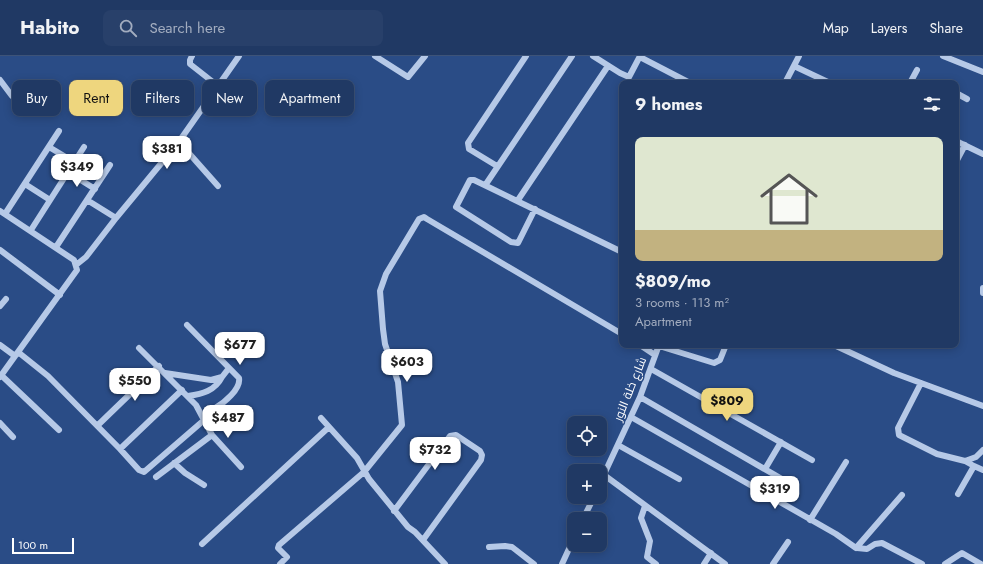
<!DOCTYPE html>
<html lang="en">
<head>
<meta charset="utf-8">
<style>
  :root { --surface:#203964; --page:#28406a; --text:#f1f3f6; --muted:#a2acbf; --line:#3d5378; --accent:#eed67e }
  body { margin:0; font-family:Jost,Cairo,sans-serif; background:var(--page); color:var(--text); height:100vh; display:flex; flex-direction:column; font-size:15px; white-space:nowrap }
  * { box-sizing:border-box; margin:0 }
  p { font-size:13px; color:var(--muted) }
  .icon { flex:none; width:22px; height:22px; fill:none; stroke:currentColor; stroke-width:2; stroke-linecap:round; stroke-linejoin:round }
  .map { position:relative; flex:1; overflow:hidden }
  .panel { position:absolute; left:619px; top:24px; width:340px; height:268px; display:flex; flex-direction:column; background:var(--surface); border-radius:8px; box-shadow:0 2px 10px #0003,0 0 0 1px var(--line) }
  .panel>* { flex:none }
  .guide { position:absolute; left:12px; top:24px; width:380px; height:36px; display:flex; gap:8px }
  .controls { position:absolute; left:567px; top:360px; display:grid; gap:8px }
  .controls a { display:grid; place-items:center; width:40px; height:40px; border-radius:8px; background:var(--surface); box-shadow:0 2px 10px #0003,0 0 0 1px var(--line); font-size:20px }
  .scale { position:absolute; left:12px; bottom:10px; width:62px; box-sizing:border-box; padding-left:4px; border:2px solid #fff; border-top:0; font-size:11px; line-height:14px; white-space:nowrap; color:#fff; -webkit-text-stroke:3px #2a4c86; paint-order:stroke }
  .price { position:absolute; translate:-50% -34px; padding:0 9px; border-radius:8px; background:#fff; color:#222; font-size:13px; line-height:26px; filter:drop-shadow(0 1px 2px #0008) }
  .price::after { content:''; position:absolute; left:50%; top:24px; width:12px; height:9px; margin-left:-6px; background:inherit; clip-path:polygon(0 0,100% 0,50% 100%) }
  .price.on { background:var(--accent); color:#111 }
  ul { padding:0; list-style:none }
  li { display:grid; align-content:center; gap:8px; height:212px; padding:0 16px }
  li span { display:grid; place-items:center; height:124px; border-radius:8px; color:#555 }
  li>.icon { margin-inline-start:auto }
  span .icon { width:72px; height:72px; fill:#fffc; stroke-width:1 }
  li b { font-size:17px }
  h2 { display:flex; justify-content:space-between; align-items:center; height:48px; padding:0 16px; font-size:17px }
  .tag { padding:0 14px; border-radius:8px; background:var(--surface); box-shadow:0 2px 10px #0003,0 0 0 1px var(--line); font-size:14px; line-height:36px }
  .tag.on { background:var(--accent); color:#111 }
  header { display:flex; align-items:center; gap:24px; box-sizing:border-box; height:56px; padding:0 20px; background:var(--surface); border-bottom:1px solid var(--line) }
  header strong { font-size:19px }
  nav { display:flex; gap:22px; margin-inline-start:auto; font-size:14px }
  .search { width:280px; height:36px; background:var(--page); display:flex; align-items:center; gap:10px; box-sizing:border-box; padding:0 14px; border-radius:8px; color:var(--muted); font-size:15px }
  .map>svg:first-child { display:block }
</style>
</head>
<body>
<header>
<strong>Habito</strong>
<div class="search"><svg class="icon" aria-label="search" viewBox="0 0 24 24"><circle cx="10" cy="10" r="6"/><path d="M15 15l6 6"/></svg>Search here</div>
<nav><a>Map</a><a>Layers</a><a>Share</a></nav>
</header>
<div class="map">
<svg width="983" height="508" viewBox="0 0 983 508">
  <rect width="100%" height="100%" fill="#2a4c86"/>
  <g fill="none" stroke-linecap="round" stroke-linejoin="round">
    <path stroke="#b6c9e7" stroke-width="6" d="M192,0L190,4V8L218,30
      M375,0L408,21L425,0
      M593,0L620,17L629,21L640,0
      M943,0L983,16
      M640,1L690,27
      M794,10L830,27
      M0,24L12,40
      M785,27L799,0
      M910,27L917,14
      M956,37L967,43
      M956,85L983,98
      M178,87L187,95L218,130
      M49,91L74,106
      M956,106L965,89
      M497,110L469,93L468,87L526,0
      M68,116L95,133
      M25,128L50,144
      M486,128L572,0
      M87,144L116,162
      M518,144L608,10
      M535,153L518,187L511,186L456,151L470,124H474L622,196
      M0,155L74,204L77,214L0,321
      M5,158L59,75
      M31,174L84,91
      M56,191L110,109
      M0,194L60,239
      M76,209L86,201L116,162L178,87L239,0
      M983,232V237
      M0,250L6,243
      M187,269L239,322C241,333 224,347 215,352
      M0,289L15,300
      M640,289L655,299
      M834,289L894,317L983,350
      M659,290L714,307L720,304L726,289
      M139,292L196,349L212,379L241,411
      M18,296L48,320L120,393L182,334
      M651,313L812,404
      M165,317L211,324L222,321L229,312
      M1,319L59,374
      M921,327L898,372L899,379L937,398L965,405L974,410
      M188,340C202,338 215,335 222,321
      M640,341L794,430
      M631,361L836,478L856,492L902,439
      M321,362L357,402L369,423L408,471L415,476L445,508
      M0,367L13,381
      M98,369L159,310
      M618,389L679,423
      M120,393L139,414L144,416L203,365
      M965,405L976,401L983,394
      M174,407L185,417L204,429
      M765,413L781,386
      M604,419L725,508
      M156,421L212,379
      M600,427L640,341L659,289
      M958,438L974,410L983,414
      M645,450L641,462L650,485L647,501L656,508
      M394,455L450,380L456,379L480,395L482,399L481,404L423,484
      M583,463L594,441
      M810,464L846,406
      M202,488L329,371
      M489,491L505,490L512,491L534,508
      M857,492L867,493L875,488L882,487L922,508
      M280,508L287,501L278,492L279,489L364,416L402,369L398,326L385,288L383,273L380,235L386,218L419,163L424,161L427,163L622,278
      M562,508L574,482
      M704,508L711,497
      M773,508L788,486
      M945,508L962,497L981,508"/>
  </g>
  <g text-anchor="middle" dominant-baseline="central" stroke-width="3" stroke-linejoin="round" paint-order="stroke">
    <g font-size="12" fill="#fff" stroke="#2a4c86">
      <text transform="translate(630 333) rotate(-68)">شارع خلة النور</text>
    </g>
  </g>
</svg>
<div class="controls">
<a><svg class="icon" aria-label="locate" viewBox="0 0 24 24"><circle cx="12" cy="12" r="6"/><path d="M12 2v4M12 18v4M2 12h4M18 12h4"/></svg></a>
<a>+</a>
<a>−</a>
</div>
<div class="scale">100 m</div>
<b class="price" style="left:167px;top:114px">$381</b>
<b class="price" style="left:77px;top:132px">$349</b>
<b class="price" style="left:240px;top:310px">$677</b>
<b class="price" style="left:407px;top:327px">$603</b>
<b class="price" style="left:135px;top:346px">$550</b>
<b class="price on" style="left:727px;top:366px">$809</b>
<b class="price" style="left:228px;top:383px">$487</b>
<b class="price" style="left:435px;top:415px">$732</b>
<b class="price" style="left:775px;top:454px">$319</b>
<div class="guide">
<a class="tag">Buy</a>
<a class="tag on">Rent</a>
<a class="tag">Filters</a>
<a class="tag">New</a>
<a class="tag">Apartment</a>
</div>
<section class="panel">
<h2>9 homes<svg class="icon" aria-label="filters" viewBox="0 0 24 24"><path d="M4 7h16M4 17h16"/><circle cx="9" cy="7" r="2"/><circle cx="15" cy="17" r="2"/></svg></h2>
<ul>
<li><span style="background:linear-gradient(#dfe7d0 75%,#c2b280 0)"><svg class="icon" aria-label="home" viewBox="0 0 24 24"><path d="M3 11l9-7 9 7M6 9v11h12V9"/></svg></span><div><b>$809/mo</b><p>3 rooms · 113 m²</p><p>Apartment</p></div></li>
</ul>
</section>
</div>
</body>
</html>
